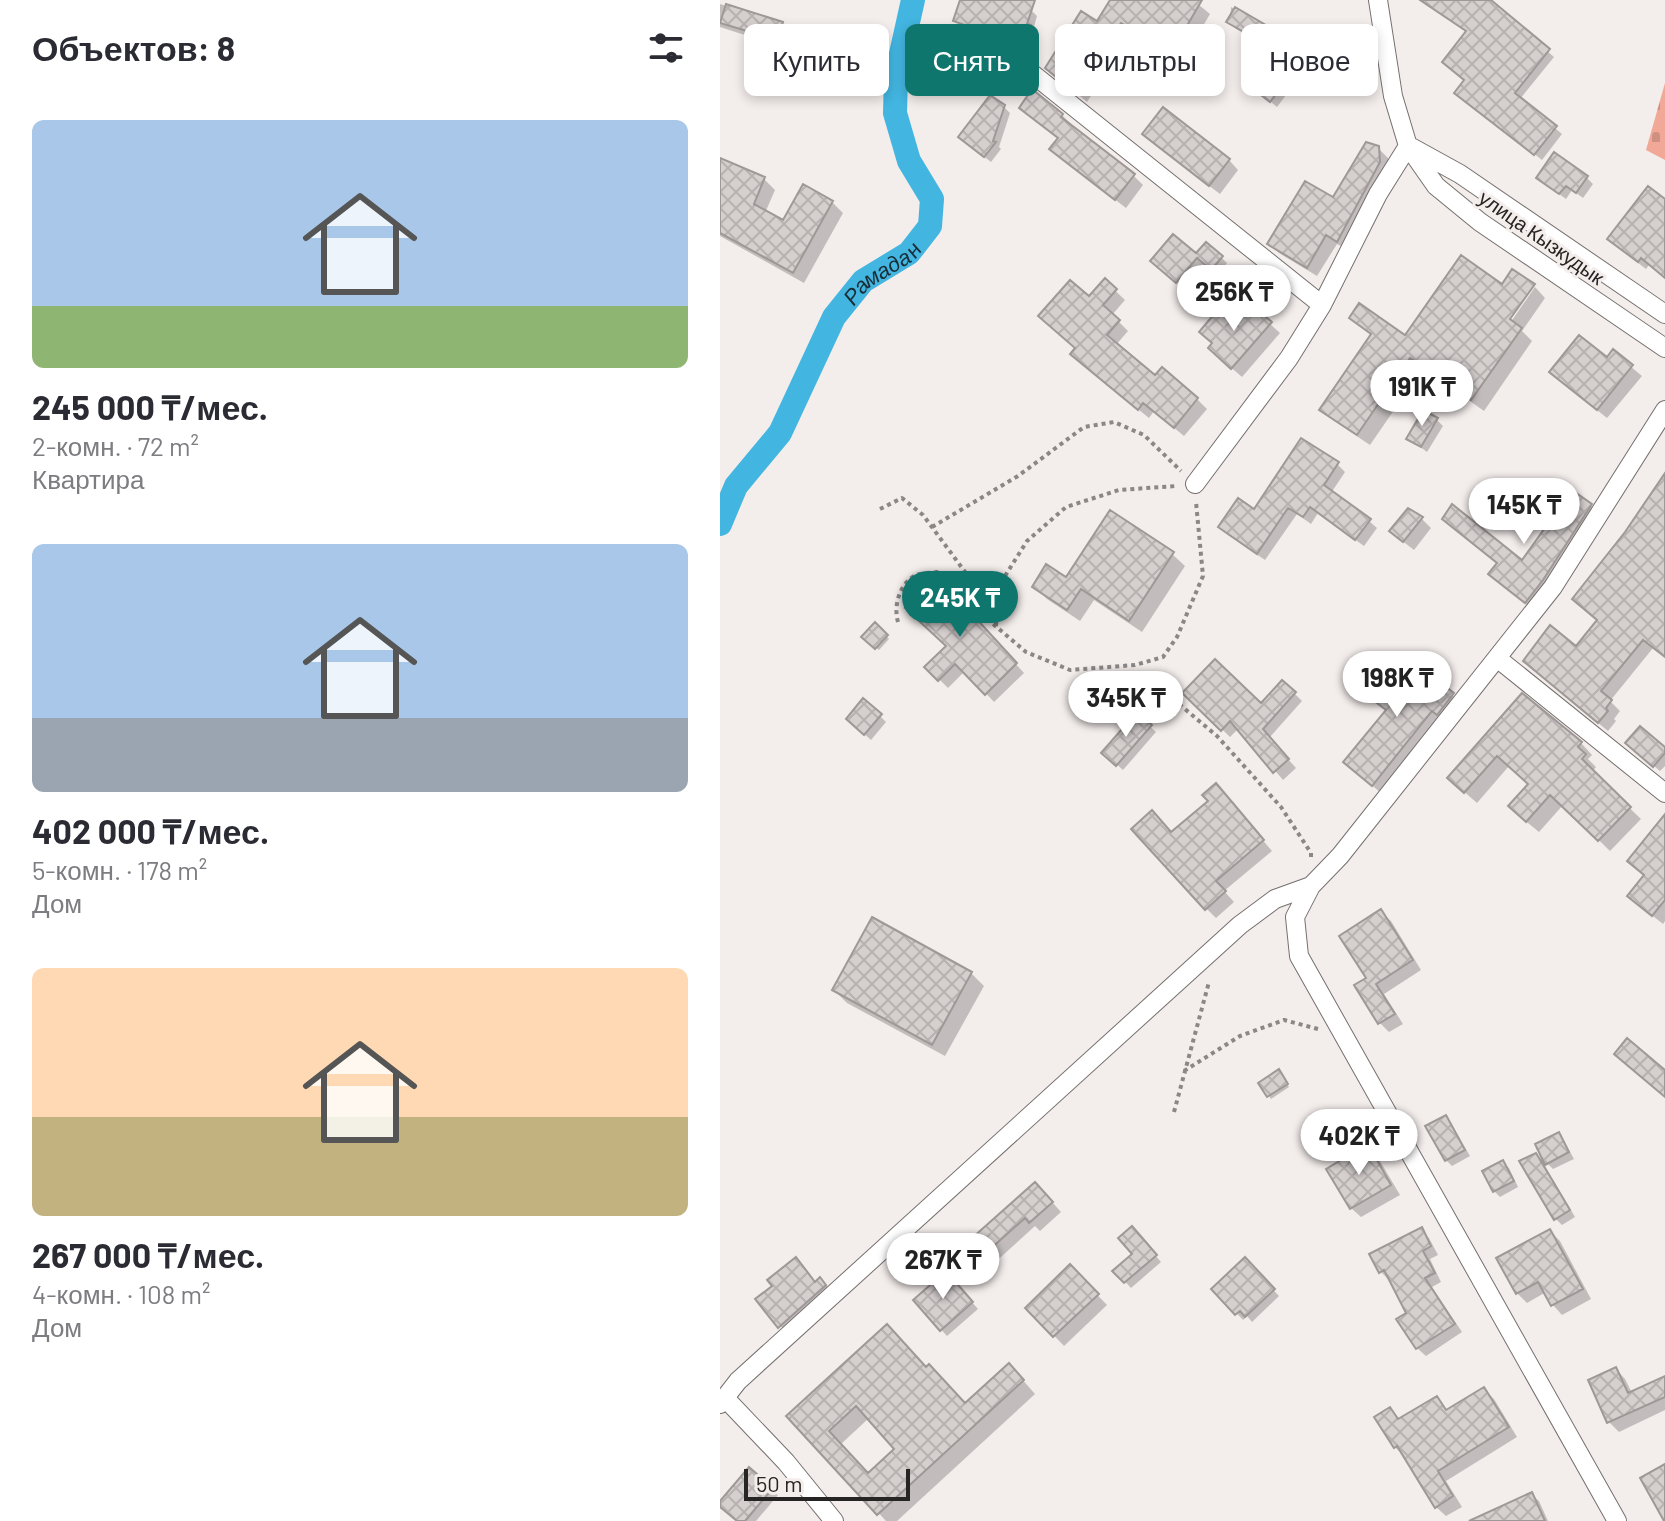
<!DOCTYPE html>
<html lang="ru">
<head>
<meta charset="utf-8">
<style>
  :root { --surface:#fff; --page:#f2f2f3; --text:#2b2b33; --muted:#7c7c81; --accent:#0f766e }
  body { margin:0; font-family:Barlow,sans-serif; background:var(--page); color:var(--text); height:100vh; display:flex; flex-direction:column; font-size:30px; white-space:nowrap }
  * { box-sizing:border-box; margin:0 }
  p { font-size:26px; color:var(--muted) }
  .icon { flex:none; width:44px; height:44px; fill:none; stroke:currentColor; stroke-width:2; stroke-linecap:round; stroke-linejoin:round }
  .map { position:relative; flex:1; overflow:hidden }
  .sheet { display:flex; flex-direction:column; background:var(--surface); width:720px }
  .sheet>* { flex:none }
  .guide { position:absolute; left:24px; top:24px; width:760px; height:72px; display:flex; gap:16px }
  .scale { position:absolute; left:24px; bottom:20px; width:166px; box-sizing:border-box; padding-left:8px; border:4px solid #272424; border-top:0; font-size:22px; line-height:28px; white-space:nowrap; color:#272424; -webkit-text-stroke:6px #f3edeb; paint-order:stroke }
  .price { position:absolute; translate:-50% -68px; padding:0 18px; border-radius:28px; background:#fff; color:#222; font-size:26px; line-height:52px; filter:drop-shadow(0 2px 4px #0008) }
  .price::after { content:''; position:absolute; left:50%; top:48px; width:24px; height:18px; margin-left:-12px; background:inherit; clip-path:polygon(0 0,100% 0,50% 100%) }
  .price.on { background:var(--accent); color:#fff }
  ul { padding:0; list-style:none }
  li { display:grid; align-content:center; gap:16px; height:424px; padding:0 32px }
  li span { display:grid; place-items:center; height:248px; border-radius:12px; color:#555 }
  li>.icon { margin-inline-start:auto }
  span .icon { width:144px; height:144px; fill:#fffc; stroke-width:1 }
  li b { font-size:34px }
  h2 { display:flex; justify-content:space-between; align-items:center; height:96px; padding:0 32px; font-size:34px }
  .pill { padding:0 28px; border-radius:12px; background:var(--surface); box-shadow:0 4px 12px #0003; font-size:28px; line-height:72px }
  .pill.on { background:var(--accent); color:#fff }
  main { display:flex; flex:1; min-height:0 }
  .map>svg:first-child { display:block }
</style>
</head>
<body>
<main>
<section class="sheet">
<h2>Объектов: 8<svg class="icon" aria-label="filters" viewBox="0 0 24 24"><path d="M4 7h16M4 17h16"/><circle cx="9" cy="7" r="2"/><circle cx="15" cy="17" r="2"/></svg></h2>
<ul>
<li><span style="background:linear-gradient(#a9c7e8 75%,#8fb573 0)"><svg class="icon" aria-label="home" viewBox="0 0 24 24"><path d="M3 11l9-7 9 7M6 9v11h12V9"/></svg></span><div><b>245 000 ₸/мес.</b><p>2-комн. · 72 m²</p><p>Квартира</p></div></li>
<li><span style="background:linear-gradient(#a9c7e8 70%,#9aa5b1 0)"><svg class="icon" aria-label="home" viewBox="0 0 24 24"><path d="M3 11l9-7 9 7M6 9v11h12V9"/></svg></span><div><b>402 000 ₸/мес.</b><p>5-комн. · 178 m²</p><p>Дом</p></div></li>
<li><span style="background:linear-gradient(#ffd9b3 60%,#c2b280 0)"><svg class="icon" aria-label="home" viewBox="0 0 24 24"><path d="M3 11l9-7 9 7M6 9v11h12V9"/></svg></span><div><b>267 000 ₸/мес.</b><p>4-комн. · 108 m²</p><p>Дом</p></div></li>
</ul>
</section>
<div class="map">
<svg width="945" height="1521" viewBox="0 0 945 1521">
  <defs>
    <pattern id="cemetery-stones" width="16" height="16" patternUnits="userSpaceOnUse" patternTransform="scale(2)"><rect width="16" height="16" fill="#f1a897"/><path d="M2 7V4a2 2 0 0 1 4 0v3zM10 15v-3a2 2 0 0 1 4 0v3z" fill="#cf9082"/></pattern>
    <pattern id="building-cross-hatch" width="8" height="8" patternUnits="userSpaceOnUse" patternTransform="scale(2)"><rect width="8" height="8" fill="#d5cfce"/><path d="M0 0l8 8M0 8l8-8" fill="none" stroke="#b7b2b1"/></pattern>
  </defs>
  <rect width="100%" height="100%" fill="#f3edeb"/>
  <path fill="url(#cemetery-stones)" d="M945,83V160L926,150Z"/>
  <path fill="#0003" fill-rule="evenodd" d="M242,0H284L311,10L317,16L313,30L316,33L310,51L241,26L235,20Z
    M393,0H473L490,14L462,62L412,32L367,102L327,68L378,23Z
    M701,0H768L834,57L800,99L842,134L822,160L743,98L746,80L747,32Z
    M0,4L62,23L70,32L65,48L0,27Z
    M511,7L562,36L600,65L606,71L601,77L586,69L557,107L541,94L561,54L516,29L510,22Z
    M284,107L290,113L279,147L281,149L271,162L247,143Z
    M342,115L352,125L350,127L414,176L423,185L406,208L341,158L340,139L311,117Z
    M424,134L509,160L518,170L500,194L434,144Z
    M658,148L668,158L669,173L628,250L617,244L597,276L559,253L549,244L614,200Z
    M0,166L44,179L55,190L45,213L64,223L112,202L123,213L84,283L0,236Z
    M867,178L873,184L863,198L852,190L846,199L825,184Z
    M945,201V277L929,265L926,269L897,247Z
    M476,256L501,257L507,263L498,274L484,263L463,287L439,266Z
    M385,281L405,300L392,315L408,331L396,345L436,378L477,399L487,409L464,436L434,411L429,418L362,364L357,349L369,299Z
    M783,286V327L786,329L815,287L825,298L802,331L812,341L764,411L703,368L650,445L614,421L602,409L652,336L632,318L685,338Z
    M514,319L550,324L560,333L522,377L500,358Z
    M893,352L922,376L887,418L841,381L887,360Z
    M717,420L723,426L707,452L688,438Z
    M617,464L625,472L611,493L649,521L657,528L644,546L598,513L591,524L577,514L545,560L508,535L500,527L535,512Z
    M945,479V657L933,648L890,701L900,711L894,719L896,721L888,731L815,671L856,649L879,621L907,533Z
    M870,505L880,515L815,611L780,583L779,564L802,563Z
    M688,510L702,519L711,528L694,550L681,540Z
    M452,554L465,566L422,632L374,600L360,621L327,599L314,586Z
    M155,625L169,639L159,650L144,637Z
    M260,625L304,673L274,702L245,671L228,688L207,667Z
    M563,682L582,701L549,738L576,768L563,780L519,728L510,737L465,693L541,706Z
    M732,695L740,703L661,793L634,770L668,711L656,700Z
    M802,696L861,743L872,755L868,759L876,767L872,772L921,819L890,851L843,805L819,832L802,818L810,785L789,766L757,803L741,789Z
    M418,715L436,732L403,770L384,753Z
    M160,716L166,722L151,740L134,725Z
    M914,749H945V766L940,771Z
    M505,796L552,851L504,891L514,902L496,918L486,908L452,834Z
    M945,817V921L943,924L919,905L925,876Z
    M661,912L671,921L701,970L664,994L683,1024L669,1032L660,1023L648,978Z
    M251,973L264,986L225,1056L127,1003L114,990Z
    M561,1074L569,1087L551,1099L541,1084Z
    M725,1117L731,1123L750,1156L732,1166L726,1160Z
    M838,1135L844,1141L854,1159L833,1169L827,1163Z
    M648,1147L657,1156L680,1195L641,1217L631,1208Z
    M816,1155L822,1161L855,1217L842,1225L836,1219Z
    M782,1162L789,1168L798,1187L780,1197L774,1191Z
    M325,1194L341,1212L320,1231L315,1226L250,1285L240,1276Z
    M701,1229L709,1238L718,1255L710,1259L721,1282L712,1287L742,1332L706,1356L697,1348L679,1320L689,1314L671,1278L669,1280L660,1271Z
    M830,1231L840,1241L871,1299L842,1315L833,1305L826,1292L807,1303L797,1293Z
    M418,1235L441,1262L411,1288L395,1271L415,1254Z
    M525,1260L559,1296L532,1322L527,1316L523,1320L494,1289Z
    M350,1267L387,1305L344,1346L308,1308Z
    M100,1280L110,1289L69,1336L38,1299L96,1283Z
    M232,1280L258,1309L227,1336L195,1301Z
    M206,1369L246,1406L301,1378L315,1394L177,1521H166L69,1416ZM149,1418L177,1449L148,1475L120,1445Z
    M896,1369L905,1379L912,1393L945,1378V1410L899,1432L889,1422Z
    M764,1389L774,1399L797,1437L726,1481L742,1507L726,1516L716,1507L685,1457L675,1447L670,1409L681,1420L717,1398L728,1411Z
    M52,1489L58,1495L36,1521H19L0,1504Z
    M811,1494L819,1501L828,1521H773Z"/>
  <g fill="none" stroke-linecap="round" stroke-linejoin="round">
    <path stroke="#42b5e0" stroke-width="24" id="s1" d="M0,524L16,486L60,433L114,317L143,281L189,253L210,226L212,199L189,161L175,113L176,76L193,0"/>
  </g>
  <path fill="url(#building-cross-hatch)" stroke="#9e9897" stroke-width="2" fill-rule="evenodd" d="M240,0H315L307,24L311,25L304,46L233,21Z
    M390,0H482L451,53L401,23L356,93L325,68L361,11L377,21Z
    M700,0H771L830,49L795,93L837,126L814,155L734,93L744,80L722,62L746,31Z
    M6,4L63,22L57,40L0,23Z
    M515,7L563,35L601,63L595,73L579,64L550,102L532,88L560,52L506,22Z
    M312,89L343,114L341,117L415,174L395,200L329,149L338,138L299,108Z
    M270,95L285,105L273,141L276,142L264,157L238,137Z
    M443,107L510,159L489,186L422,134Z
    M646,142L659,146L660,162L617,242L606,235L587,268L547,244L585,181L613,197Z
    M834,152L868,176L856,193L846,186L839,194L816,178Z
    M0,158L45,177L34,204L63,220L83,184L113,201L73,273L0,233Z
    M928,186L945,199V278L921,258L918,262L887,239Z
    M453,234L476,253L486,242L503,256L491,270L477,258L456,283L430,261Z
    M741,255L782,284L792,269L815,284L790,319L802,328L751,400L690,358L637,435L599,410L651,334L629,318L639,303L685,335Z
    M385,278L397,289L383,305L400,320L387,335L435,375L442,367L478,398L454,428L423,403L418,410L350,354L355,348L318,316L350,280L369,296Z
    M527,301L552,322L511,369L488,348L492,343L479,332L501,306L514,317Z
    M859,335L887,357L893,349L913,365L877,410L829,372Z
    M703,410L718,418L701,447L686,439Z
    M581,438L619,462L604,485L651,519L635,540L590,507L583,517L568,508L537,554L498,527L518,498L534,509Z
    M945,473V657L923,640L881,691L892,700L886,708L888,711L878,723L803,661L830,625L856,646L877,620L852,599L905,532Z
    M852,490L872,504L823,580L805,603L768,574L777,563L722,519L732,504L802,560Z
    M688,508L703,517L683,542L669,531Z
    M390,510L454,552L409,621L361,589L347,610L312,587L326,564L346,577Z
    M213,578L252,614L297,663L265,695L235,664L218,681L204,667L226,646L185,608Z
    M155,622L168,635L155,649L141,637Z
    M686,657L734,693L717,715L712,711L652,786L623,762L666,710L653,700Z
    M495,659L541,703L562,680L576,692L543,729L569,759L553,773L510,721L501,731L462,693Z
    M802,693L862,742L858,747L866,754L862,759L911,807L878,841L830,795L806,822L788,806L808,784L777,756L744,793L727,778Z
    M143,698L162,714L144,735L126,719Z
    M417,712L432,725L396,766L381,753Z
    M920,726L945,747V753L933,767L905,743Z
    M496,783L544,840L496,881L506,891L485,910L411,829L432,810L451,832L488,801L482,795Z
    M945,814V900L932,916L907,896L924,875L907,861Z
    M661,909L693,960L656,984L675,1014L658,1024L634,985L646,978L619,936Z
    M152,917L252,972L212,1045L112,990Z
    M907,1038L945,1070V1097L894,1054Z
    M559,1069L568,1084L547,1097L538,1083Z
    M726,1115L745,1150L725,1161L705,1126Z
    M839,1132L849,1152L825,1165L815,1144Z
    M648,1144L671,1185L630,1209L606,1169Z
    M816,1153L850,1210L834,1220L799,1161Z
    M783,1160L794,1181L773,1192L762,1171Z
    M315,1182L333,1202L309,1223L305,1218L239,1277L225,1262Z
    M412,1226L437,1255L404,1283L392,1271L412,1254L398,1238Z
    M702,1227L711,1246L703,1251L715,1273L705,1278L735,1324L696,1349L676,1319L686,1313L664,1270L659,1273L649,1254Z
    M830,1229L863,1289L831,1306L818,1282L796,1294L776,1258Z
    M76,1257L95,1282L100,1277L106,1285L58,1328L35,1299L52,1286L47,1280Z
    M525,1257L555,1289L525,1317L520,1311L515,1315L491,1289Z
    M350,1264L379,1294L333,1337L305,1308Z
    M226,1271L253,1302L220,1331L193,1300Z
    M167,1324L206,1367L209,1364L245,1403L289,1363L304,1380L157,1515L66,1416ZM136,1406L174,1449L148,1473L109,1431Z
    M896,1367L908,1393L945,1376V1397L887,1423L868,1380Z
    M764,1387L789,1427L718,1471L733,1496L715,1508L677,1446L674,1448L654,1417L670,1407L678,1419L717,1396L726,1410Z
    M945,1464V1521H944L920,1478Z
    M29,1467L53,1488L25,1521H17L0,1507V1501Z
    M812,1492L825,1521H749Z"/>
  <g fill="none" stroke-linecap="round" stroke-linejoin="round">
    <defs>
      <path id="street" d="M658,0L673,96L688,146L716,186L760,222L945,348
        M309,71L602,305
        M691,147L740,174L945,314
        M475,484L569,358L602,305L658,194L688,146
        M777,658L945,793
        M5,1398L66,1462L114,1521
        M0,1404L18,1381L520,925L555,899L591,886
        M897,1521L579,956L575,917L591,886L620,856L833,587L945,410"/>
    </defs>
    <use href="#street" stroke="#75706e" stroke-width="20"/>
    <path stroke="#8b8786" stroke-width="4" stroke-dasharray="4 4" stroke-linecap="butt" d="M160,509L182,498L203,515L268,603L277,612L276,627
      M212,527L298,476L364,427L394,422L424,435L461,471
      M268,603L307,541L346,507L399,490L456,486
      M178,622C173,605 180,583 196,575C202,573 211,573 217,572L259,612L306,652L350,670L415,665L443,657L457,637L483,576L476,502
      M453,699L497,736L561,807L591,853V859
      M464,1071L520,1036L564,1020L598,1029
      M454,1112L489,982"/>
    <use href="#street" stroke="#fff" stroke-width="18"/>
  </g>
  <g text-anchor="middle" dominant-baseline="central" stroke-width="6" stroke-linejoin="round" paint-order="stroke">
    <g font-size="20" fill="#272424" stroke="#f3edeb">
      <text transform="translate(822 237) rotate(35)">улица Кызкудык</text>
    </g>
    <g font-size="22" font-style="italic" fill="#1a2d36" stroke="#f3edeb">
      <text stroke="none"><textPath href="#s1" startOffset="304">Рамадан</textPath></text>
    </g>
  </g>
</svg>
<div class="scale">50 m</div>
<b class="price" style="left:514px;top:333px">256K ₸</b>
<b class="price" style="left:702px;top:428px">191K ₸</b>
<b class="price" style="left:804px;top:546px">145K ₸</b>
<b class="price on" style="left:240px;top:639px">245K ₸</b>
<b class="price" style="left:677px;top:719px">198K ₸</b>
<b class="price" style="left:406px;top:739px">345K ₸</b>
<b class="price" style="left:639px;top:1177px">402K ₸</b>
<b class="price" style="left:223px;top:1301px">267K ₸</b>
<div class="guide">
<a class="pill">Купить</a>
<a class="pill on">Снять</a>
<a class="pill">Фильтры</a>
<a class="pill">Новое</a>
</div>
</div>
</main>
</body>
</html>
